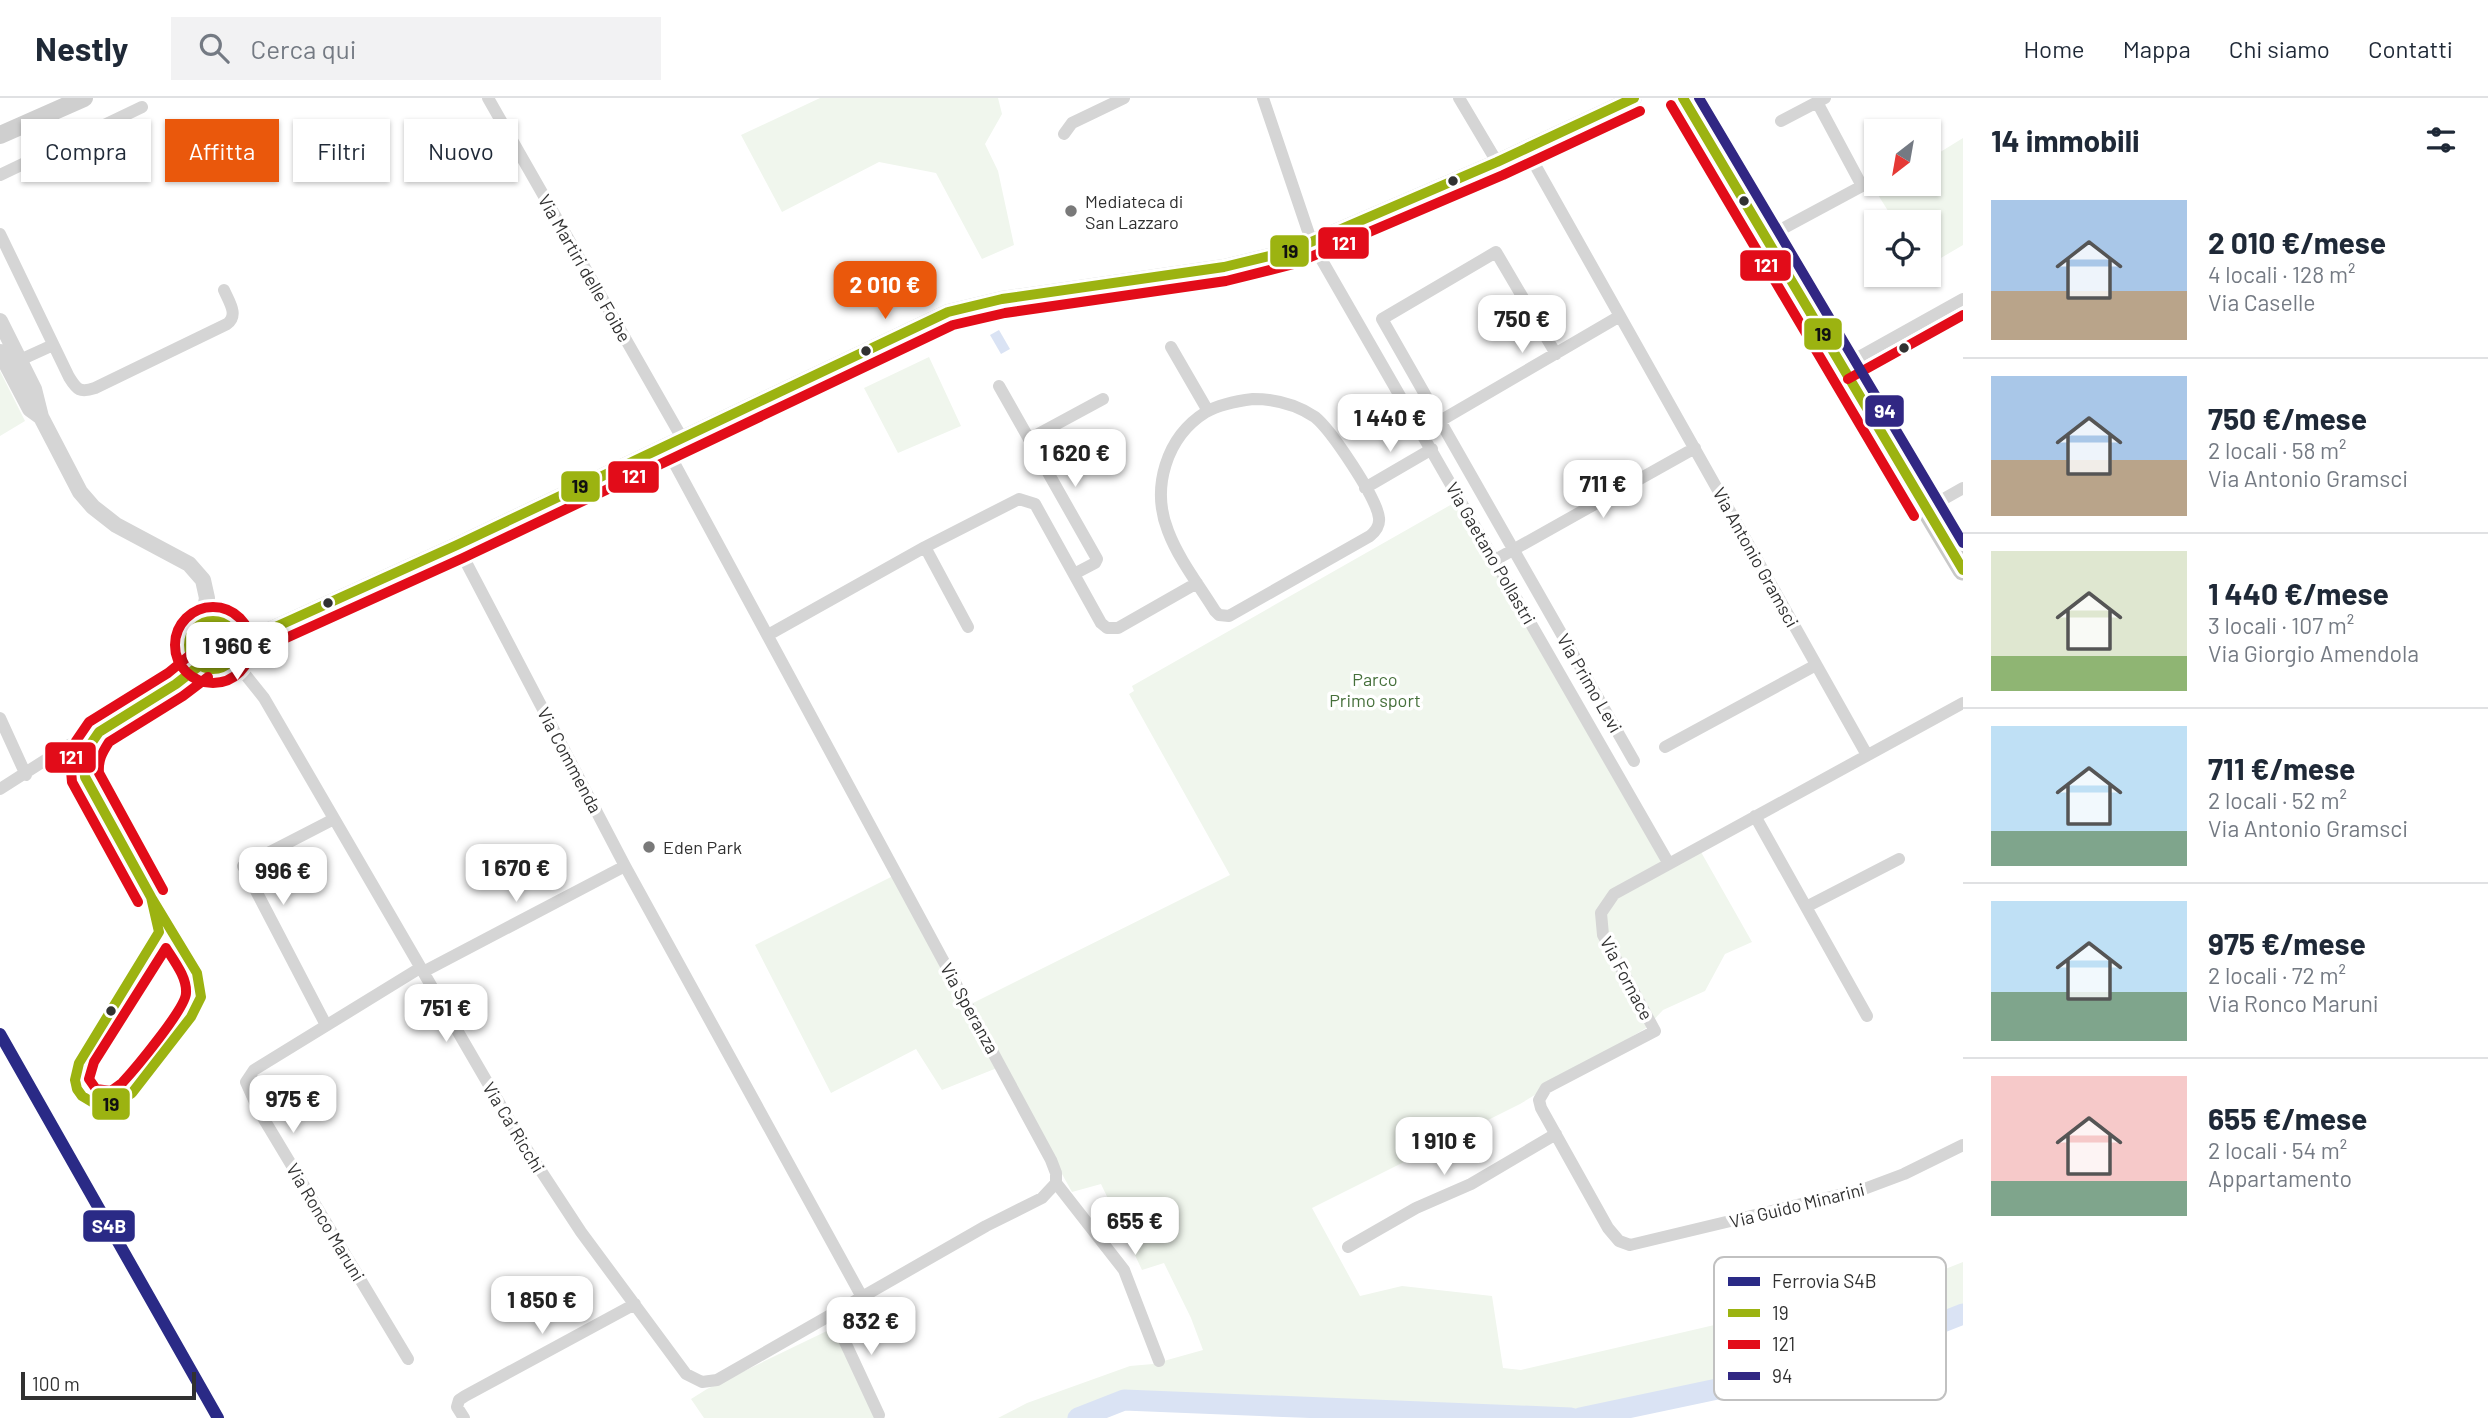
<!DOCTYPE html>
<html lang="it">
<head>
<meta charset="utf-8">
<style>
  :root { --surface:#fff; --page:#f2f2f3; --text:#1f2937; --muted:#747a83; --line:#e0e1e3; --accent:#ea580c }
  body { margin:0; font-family:Barlow,sans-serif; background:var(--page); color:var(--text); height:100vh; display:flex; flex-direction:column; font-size:26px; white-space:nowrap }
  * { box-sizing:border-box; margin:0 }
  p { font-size:23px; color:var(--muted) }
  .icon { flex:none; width:38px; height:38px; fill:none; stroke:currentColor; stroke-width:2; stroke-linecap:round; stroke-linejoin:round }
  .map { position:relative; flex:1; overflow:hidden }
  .details { display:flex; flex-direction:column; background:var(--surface); width:525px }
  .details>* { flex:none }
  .banner { position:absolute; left:21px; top:21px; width:665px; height:63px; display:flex; gap:14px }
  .needle { width:46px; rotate:211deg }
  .buttons { position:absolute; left:1864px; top:21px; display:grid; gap:14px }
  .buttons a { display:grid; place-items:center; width:77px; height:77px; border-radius:0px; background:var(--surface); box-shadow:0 2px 5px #0004; font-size:35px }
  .scale { position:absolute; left:21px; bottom:18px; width:175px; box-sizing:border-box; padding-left:7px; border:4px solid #313131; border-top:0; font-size:19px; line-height:24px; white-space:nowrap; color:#313131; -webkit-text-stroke:5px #fff; paint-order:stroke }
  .price { position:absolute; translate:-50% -60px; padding:0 16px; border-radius:14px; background:#fff; color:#222; font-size:23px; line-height:46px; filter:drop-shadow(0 2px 4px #0008) }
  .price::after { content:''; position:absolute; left:50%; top:42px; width:21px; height:16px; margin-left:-10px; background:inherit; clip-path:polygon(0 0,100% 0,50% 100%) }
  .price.current { background:var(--accent); color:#fff }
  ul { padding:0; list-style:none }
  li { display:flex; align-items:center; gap:21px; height:175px; padding:0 28px }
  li+li { border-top:2px solid var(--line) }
  li span { display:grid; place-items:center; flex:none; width:196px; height:140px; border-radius:0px; color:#555 }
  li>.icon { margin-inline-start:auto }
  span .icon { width:84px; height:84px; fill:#fffc; stroke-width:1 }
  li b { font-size:30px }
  h2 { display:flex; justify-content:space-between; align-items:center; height:84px; padding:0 28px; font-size:30px }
  .chip { padding:0 24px; border-radius:0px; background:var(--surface); box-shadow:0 2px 5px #0004; font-size:24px; line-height:63px }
  .chip.current { background:var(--accent); color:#fff }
  header { display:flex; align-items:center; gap:42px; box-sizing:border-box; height:98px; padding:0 35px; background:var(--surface); border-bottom:2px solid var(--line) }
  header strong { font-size:33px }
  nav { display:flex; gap:38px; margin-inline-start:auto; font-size:24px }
  .search { width:490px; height:63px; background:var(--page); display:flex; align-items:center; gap:18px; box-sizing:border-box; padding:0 24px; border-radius:0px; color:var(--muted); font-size:26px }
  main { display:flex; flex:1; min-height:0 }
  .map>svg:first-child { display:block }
</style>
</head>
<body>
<header>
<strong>Nestly</strong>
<div class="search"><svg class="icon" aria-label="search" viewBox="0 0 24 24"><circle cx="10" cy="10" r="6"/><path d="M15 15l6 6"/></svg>Cerca qui</div>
<nav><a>Home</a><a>Mappa</a><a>Chi siamo</a><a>Contatti</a></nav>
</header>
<main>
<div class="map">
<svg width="1963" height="1320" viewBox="0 0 1963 1320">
  <rect width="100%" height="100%" fill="#fff"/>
  <path fill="#f0f6ed" d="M820,0H998L1002,16L985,46L998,73L1014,147L982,161L936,75L879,64L782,114L741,37Z
    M1963,40V147L1929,167L1928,124H1895L1875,92L1886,86H1928L1929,61Z
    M929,259L961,328L898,355L864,290Z
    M0,273L25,323L0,338Z
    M1461,401L1670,771L1701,754L1752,844L1725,856L1705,893L1663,912L1646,930L1520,1006L1312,1110L1360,1198L1402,1188L1492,1198L1503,1270L1521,1272L1930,1177L1963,1164V1216L1836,1266L1580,1320L1124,1302L1078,1320H998L1027,1305L1130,1268L1153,1266L1203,1252L1191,1220L1164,1165L1142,1172L1101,1086L1072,1094L1002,968L942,992L916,951L831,995L755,847L897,776L971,906L1230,777L1129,596L1134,593L1132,588Z
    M833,1230L876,1320H704L691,1301L707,1291Z"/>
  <path fill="#dae3f4" d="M999,232L1010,251L1001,256L990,237Z"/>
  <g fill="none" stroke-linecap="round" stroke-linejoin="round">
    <path stroke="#dae3f4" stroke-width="21" d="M1078,1320L1124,1302L1571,1320
      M1580,1320L1836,1266L1963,1216"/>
    <path stroke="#d5d5d5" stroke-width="12" d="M488,0L682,340
      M1263,0L1312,145L1669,766
      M1459,0L1497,64
      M1781,23L1825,0
      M1064,36L1072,25L1124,0
      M1526,51L1867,657
      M0,77L142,9
      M0,136L69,279C77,292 80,295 95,290L227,226C239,217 229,204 224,192
      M1767,139L1862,88L1817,4
      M1171,249L1208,313
      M1556,256L1496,154L1382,221L1634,663
      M20,262L53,247
      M1841,269L1963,201
      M999,288L1097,461L1095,465L1074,476
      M1253,301C1275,301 1296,306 1315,319C1331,332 1377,400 1379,420C1380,428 1376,433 1370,438L1229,518L1219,517L1215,513C1199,487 1179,462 1168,433C1151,390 1166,339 1206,314C1220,306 1237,303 1253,301Z
      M1440,323L1620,218
      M1029,341L1103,301
      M1365,390L1432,351
      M1926,411L1963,390
      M457,447L625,768L862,1199
      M925,449L968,529
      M1495,462L1695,350
      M768,537L925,449L1019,401L1035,406L1101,525L1107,530H1118L1197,485
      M231,567L244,575L264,600L522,1044L581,1134L686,1276L702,1284L717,1282L986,1128L1042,1100L1056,1085V1075L1051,1062L665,348
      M1963,605L1614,796L1601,815L1603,837L1655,933L1546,990L1539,1002L1541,1010L1608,1130L1619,1143L1630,1147L1864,1091L1904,1076L1963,1047
      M0,620L26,677
      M1665,649L1816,567
      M0,691L69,647L99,634L176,586L199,568
      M1755,718L1867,918
      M1806,809L1899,761
      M423,874L625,768
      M326,927L243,768L334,721
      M1056,1085L1124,1172L1159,1263
      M1348,1149L1416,1110L1471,1086L1556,1036
      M832,1216L879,1317
      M408,1261L259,1013L246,984L254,972L420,870
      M464,1320L457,1309L459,1302L465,1298L635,1206"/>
    <path stroke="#d5d5d5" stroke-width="16" d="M0,223L34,291L41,319L80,394L93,409L116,427L189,466L203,482L207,500L202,525
      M0,254L30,311L41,319
      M189 547a24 24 0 1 1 48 0a24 24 0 1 1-48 0Z
      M238,546L457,447L948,214L1002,201L1224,169L1290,153L1497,64L1634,0"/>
    <path stroke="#cfcfcf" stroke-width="18" d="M0,37L84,0"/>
    <path stroke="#c9c9c9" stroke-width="21" d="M1683,0C1779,156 1868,316 1963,472"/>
    <defs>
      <path id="bus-1" d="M1683,0L1963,472
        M189 547a24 24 0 1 1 48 0a24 24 0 1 1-48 0Z
        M238,546L457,447L948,214L1002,201L1224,169L1290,153L1497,64L1634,0
        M151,799L197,875L201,899L191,919L132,995L115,1006L97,1007L82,998L77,991L75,982L79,965L159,834Z
        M151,799L85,679L84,664L88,650L99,634L176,586L199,568"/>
      <path id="bus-2" d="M1671,7L1914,418
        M1848,281L1963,217
        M175 547a38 38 0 1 1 76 0a38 38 0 1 1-76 0Z
        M244,559L463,460L953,227L1005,215L1226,183L1294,166L1503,77L1640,13
        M163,792L99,675C98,662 102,655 109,644L183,598L208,579
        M138,804L72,684L70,661L76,643L89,624L168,575L190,557
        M166,850C174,863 187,879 186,895C186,910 135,971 122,985L111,993L96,991L89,981L94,964Z"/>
      <path id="bus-3" d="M1699,0L1963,445"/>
    </defs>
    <use href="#bus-1" stroke="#fff" stroke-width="16"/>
    <use href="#bus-2" stroke="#fff" stroke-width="16"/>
    <use href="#bus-3" stroke="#fff" stroke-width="16"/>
    <use href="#bus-1" stroke="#9cb311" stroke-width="10"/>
    <use href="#bus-2" stroke="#e20c19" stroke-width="10"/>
    <use href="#bus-3" stroke="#312783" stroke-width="10"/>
    <defs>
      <path id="rail-1" d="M0,936L218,1320"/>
    </defs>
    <use href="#rail-1" stroke="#fff" stroke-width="18"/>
    <use href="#rail-1" stroke="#2a2a86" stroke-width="12"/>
  </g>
  <g fill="#313131" stroke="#fff" stroke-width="2.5">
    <circle cx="1453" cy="83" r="6"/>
    <circle cx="1744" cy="103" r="6"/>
    <circle cx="1904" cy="250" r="6"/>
    <circle cx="866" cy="253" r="6"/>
    <circle cx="328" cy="505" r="6"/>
    <circle cx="111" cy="913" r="6"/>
  </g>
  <g fill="#797979" stroke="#fff" stroke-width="2.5">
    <circle cx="1071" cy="113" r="7"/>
    <circle cx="649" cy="749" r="7"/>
  </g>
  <g text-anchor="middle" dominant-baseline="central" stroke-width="7" stroke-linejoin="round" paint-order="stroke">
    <g font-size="18" fill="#313131" stroke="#fff" text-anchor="start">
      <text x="1085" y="103">Mediateca di<tspan x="1085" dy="21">San Lazzaro</tspan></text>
      <text x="663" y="749">Eden Park</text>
    </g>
    <g font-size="18" fill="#313131" stroke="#fff">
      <text transform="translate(585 170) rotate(60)">Via Martiri delle Foibe</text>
      <text transform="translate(1491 455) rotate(60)">Via Gaetano Pollastri</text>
      <text transform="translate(1756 459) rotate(61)">Via Antonio Gramsci</text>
      <text transform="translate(1590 585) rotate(60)">Via Primo Levi</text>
      <text transform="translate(570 662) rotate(62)">Via Commenda</text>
      <text transform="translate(1627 880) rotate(62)">Via Fornace</text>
      <text transform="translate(970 910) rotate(61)">Via Speranza</text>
      <text transform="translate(514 1029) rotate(59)">Via Ca' Ricchi</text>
      <text transform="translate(1797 1107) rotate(-14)">Via Guido Minarini</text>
      <text transform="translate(326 1124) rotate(59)">Via Ronco Maruni</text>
    </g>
    <g font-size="18" fill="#46703b" stroke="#fff">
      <text x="1375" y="581">Parco<tspan x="1375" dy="21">Primo sport</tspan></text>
    </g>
  </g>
  <rect x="1714" y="1159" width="232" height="143" rx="10" fill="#fff" stroke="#c1c1c1" stroke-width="2"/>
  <rect x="1728" y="1179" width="32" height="9" fill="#2a2a86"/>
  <rect x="1728" y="1211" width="32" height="8" fill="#9cb311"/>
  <rect x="1728" y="1242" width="32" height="9" fill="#e20c19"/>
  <rect x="1728" y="1274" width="32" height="8" fill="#312783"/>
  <g font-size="19" fill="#313131">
    <text x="1772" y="1190">Ferrovia S4B</text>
    <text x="1772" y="1222">19</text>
    <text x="1772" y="1253">121</text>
    <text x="1772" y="1285">94</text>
  </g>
  <g stroke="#fff" stroke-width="2.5">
    <rect x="1317" y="128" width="53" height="34" rx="7" fill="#e20c19"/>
    <rect x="1269" y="136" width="41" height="34" rx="7" fill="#9cb311"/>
    <rect x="1739" y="151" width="53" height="33" rx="7" fill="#e20c19"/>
    <rect x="1803" y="219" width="40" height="34" rx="7" fill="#9cb311"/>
    <rect x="1864" y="296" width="41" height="34" rx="7" fill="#312783"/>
    <rect x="607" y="362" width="53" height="34" rx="7" fill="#e20c19"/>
    <rect x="560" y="372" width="41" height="33" rx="7" fill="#9cb311"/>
    <rect x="44" y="643" width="53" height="33" rx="7" fill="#e20c19"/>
    <rect x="91" y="989" width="40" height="34" rx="7" fill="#9cb311"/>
    <rect x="82" y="1111" width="54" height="34" rx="7" fill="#2a2a86"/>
  </g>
  <g font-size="19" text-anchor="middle" font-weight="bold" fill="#fff">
    <text x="1344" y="152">121</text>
    <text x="1766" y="174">121</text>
    <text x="1885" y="320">94</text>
    <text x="634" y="385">121</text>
    <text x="71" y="666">121</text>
    <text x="109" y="1135">S4B</text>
  </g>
  <g font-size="19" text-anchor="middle" font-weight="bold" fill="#111">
    <text x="1290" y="160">19</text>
    <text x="1823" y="243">19</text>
    <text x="580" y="395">19</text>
    <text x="111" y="1013">19</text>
  </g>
</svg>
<div class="buttons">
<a><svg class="needle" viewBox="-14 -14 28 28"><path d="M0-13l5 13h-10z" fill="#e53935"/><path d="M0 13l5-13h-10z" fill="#747a83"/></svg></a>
<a><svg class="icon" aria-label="locate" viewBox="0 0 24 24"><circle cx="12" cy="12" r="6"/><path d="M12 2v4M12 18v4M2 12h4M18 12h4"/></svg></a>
</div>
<div class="scale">100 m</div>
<b class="price current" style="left:885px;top:223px">2 010 €</b>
<b class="price" style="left:1522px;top:257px">750 €</b>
<b class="price" style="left:1390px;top:356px">1 440 €</b>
<b class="price" style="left:1075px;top:391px">1 620 €</b>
<b class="price" style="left:1603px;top:422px">711 €</b>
<b class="price" style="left:237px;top:584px">1 960 €</b>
<b class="price" style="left:516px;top:806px">1 670 €</b>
<b class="price" style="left:283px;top:809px">996 €</b>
<b class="price" style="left:446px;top:946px">751 €</b>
<b class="price" style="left:293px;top:1037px">975 €</b>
<b class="price" style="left:1444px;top:1079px">1 910 €</b>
<b class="price" style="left:1135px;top:1159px">655 €</b>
<b class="price" style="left:542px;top:1238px">1 850 €</b>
<b class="price" style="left:871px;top:1259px">832 €</b>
<div class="banner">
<a class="chip">Compra</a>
<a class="chip current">Affitta</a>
<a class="chip">Filtri</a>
<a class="chip">Nuovo</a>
</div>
</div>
<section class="details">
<h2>14 immobili<svg class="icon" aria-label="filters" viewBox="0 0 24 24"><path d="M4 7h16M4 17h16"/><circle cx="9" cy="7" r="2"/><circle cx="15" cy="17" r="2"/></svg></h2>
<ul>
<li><span style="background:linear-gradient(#a9c7e8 65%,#b9a48a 0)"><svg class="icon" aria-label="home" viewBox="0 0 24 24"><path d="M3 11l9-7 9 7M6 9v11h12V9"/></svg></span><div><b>2 010 €/mese</b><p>4 locali · 128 m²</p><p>Via Caselle</p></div></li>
<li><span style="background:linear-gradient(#a9c7e8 60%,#b9a48a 0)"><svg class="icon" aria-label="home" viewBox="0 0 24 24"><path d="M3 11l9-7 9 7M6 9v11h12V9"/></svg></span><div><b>750 €/mese</b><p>2 locali · 58 m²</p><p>Via Antonio Gramsci</p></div></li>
<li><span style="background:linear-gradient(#dfe7d0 75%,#8fb573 0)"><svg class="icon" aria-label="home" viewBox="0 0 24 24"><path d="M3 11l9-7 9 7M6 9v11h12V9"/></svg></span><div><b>1 440 €/mese</b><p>3 locali · 107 m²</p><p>Via Giorgio Amendola</p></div></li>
<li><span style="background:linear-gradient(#bfe0f5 75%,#7fa58c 0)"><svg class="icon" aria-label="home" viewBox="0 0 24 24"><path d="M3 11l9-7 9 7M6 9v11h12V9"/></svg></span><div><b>711 €/mese</b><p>2 locali · 52 m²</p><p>Via Antonio Gramsci</p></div></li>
<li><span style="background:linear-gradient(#bfe0f5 65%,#7fa58c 0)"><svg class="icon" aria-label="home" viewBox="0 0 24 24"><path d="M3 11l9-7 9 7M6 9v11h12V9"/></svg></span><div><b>975 €/mese</b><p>2 locali · 72 m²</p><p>Via Ronco Maruni</p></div></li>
<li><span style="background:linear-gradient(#f6c9c9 75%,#7fa58c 0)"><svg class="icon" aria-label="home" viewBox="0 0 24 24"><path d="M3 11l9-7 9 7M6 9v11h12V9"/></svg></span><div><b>655 €/mese</b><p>2 locali · 54 m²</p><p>Appartamento</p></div></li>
</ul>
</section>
</main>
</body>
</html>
